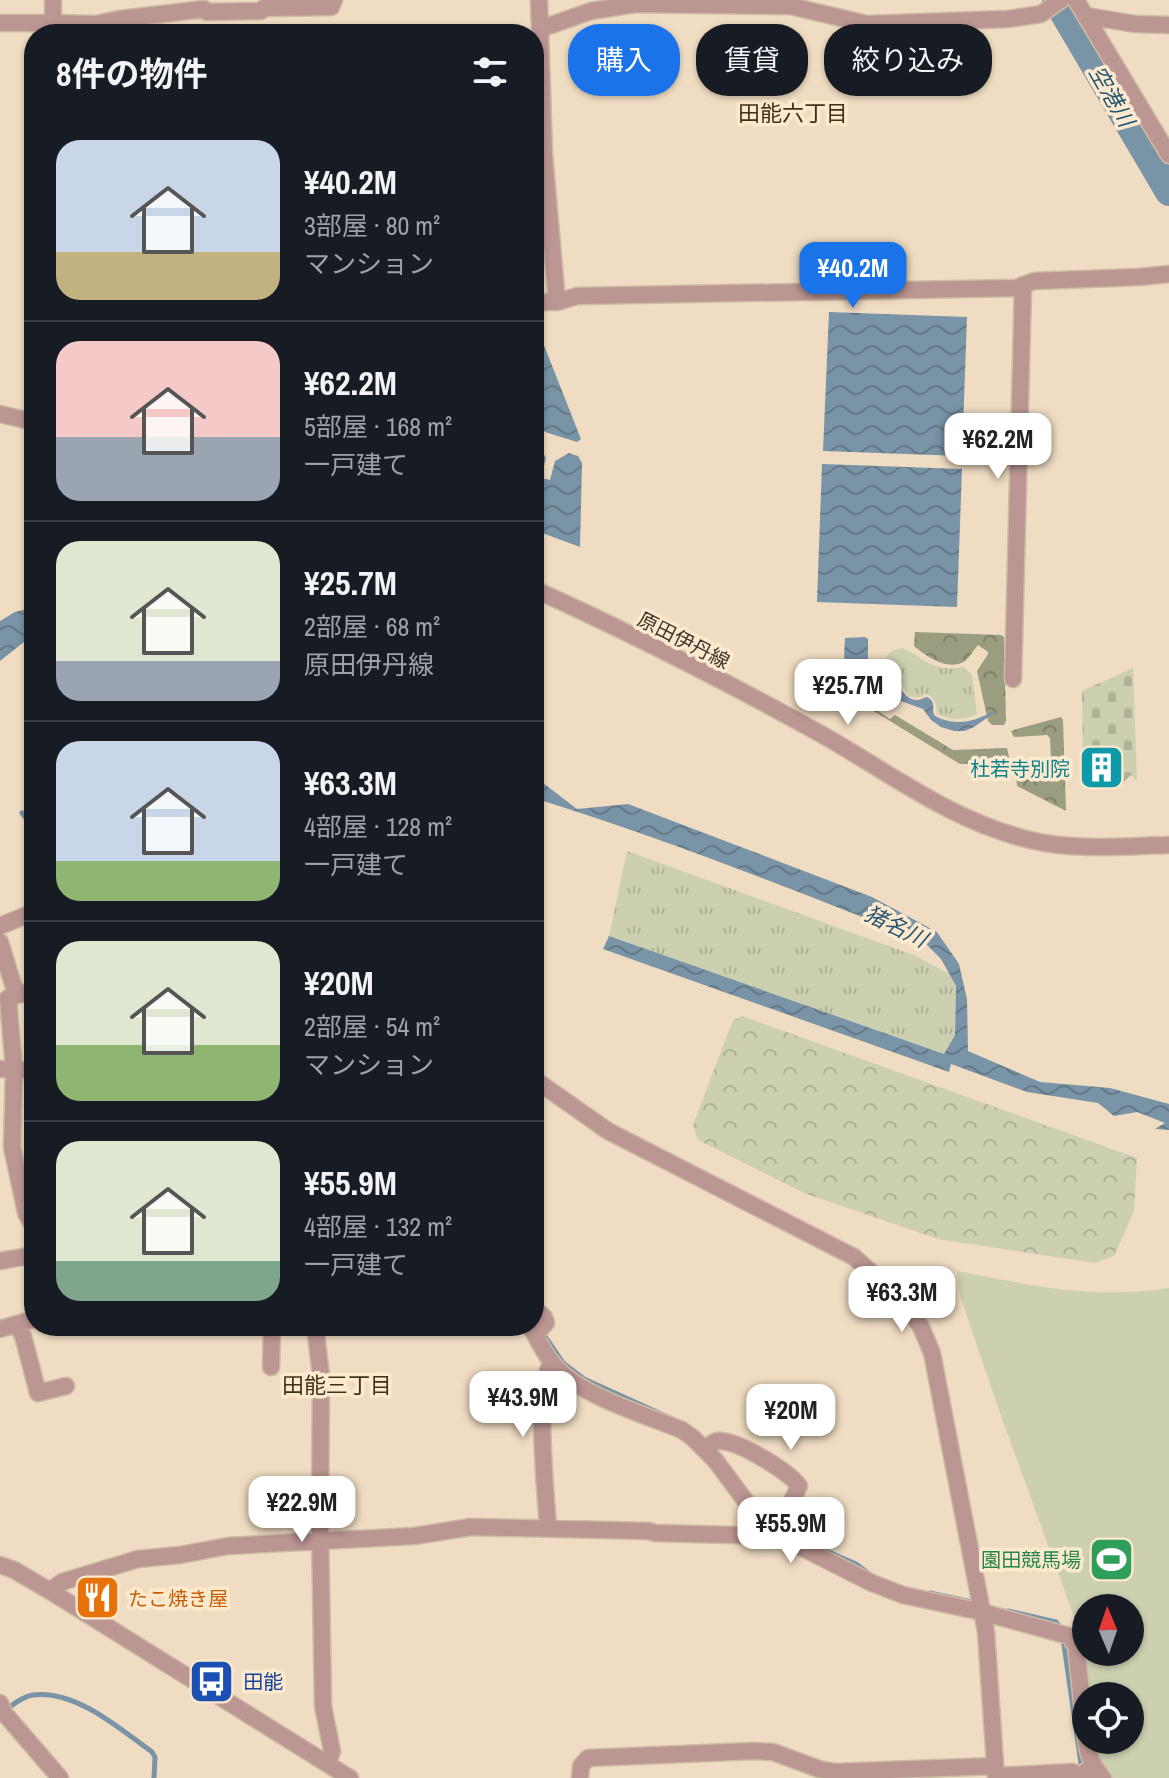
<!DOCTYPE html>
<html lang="ja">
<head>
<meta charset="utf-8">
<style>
  :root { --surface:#171b24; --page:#20242c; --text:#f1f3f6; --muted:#9ea1a6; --line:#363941; --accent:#1a73e8 }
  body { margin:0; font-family:"Archivo Narrow","Noto Sans JP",sans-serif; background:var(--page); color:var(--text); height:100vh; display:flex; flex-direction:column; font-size:30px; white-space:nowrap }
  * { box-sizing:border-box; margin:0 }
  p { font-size:26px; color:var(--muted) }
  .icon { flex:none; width:44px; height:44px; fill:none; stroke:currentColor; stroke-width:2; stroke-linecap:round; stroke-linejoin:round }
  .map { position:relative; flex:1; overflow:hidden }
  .sheet { position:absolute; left:24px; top:24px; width:520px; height:1312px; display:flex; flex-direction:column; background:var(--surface); border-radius:32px; box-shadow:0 2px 6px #0004 }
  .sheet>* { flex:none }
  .hud { position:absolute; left:568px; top:24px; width:480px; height:72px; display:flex; gap:16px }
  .needle { width:52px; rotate:358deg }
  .buttons { position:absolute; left:1072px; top:1594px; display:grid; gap:16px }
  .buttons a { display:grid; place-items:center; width:72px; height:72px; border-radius:50%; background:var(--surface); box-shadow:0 2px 6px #0004; font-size:40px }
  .price { position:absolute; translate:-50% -68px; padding:0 18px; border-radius:16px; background:#fff; color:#222; font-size:26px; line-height:52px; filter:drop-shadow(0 2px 4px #0008) }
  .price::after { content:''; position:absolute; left:50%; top:48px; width:24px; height:18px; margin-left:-12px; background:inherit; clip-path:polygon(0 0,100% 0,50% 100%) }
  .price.active { background:var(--accent); color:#fff }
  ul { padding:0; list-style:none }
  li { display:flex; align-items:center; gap:24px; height:200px; padding:0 32px }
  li+li { border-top:2px solid var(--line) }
  li span { display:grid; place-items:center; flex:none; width:224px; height:160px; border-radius:24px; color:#555 }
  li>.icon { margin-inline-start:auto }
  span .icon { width:96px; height:96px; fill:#fffc; stroke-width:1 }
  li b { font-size:34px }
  h2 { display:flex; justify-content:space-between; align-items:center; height:96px; padding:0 32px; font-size:34px }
  .tag { padding:0 28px; border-radius:32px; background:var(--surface); box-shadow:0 2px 6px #0004; font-size:28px; line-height:72px }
  .tag.active { background:var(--accent); color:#fff }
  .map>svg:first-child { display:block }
</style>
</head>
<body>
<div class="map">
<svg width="1169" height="1778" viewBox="0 0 1169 1778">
  <defs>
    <pattern id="grass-tufts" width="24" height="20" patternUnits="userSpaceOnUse" patternTransform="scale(2)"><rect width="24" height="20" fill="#cccfb0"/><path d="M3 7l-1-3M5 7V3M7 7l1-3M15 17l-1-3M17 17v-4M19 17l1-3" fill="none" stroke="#b0b298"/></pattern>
    <pattern id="forest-crowns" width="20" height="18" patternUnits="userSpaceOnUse" patternTransform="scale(2)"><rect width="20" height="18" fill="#9a9d7f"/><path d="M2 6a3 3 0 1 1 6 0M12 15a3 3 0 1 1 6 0" fill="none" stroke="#7f8168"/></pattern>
    <pattern id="cemetery-stones" width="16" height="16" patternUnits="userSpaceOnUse" patternTransform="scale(2)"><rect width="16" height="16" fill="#cccfb0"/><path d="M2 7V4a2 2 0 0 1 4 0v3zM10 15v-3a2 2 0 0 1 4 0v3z" fill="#b0b298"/></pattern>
    <pattern id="park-crowns" width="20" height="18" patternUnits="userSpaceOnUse" patternTransform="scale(2)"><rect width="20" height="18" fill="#cccfb0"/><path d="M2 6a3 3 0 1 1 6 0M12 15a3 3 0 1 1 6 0" fill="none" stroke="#b0b298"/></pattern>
    <pattern id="water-waves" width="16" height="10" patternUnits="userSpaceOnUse" patternTransform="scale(2)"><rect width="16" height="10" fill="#7994a7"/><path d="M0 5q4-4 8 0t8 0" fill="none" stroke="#657a88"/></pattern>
  </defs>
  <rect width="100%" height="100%" fill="#f0dcc2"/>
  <path fill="url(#grass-tufts)" d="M903,648C929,661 932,672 964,667L972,675L977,714C965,721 949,720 937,714C936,704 936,698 926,694C903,706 907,685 896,677C893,674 886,674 882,673C881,659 889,649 903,648Z
    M627,851L916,956L949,974L956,986L955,1035L944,1054L609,936Z"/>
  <path fill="url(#forest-crowns)" d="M915,632L1001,635L1004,637L1006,721L1004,725H992L988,721L977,671L988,654V652L978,645C974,649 970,657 965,661C948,672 926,656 914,646Z
    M869,699L882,704L879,712L890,719L895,715L953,750L1007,748L1010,761L1008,763L960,764L867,707L866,704Z
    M1061,717L1063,720L1066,811L1017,786L1015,765L1018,762H1048L1051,760L1050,738L1047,735L1014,737L1011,732L1013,730Z"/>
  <path fill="url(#cemetery-stones)" d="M1133,668L1137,781L1131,775L1116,789L1115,753H1083L1082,691Z"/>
  <path fill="url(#park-crowns)" d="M742,1016L1137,1158L1134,1211L1114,1256L1095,1263L938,1239L804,1193L698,1140L693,1125L733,1020Z"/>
  <path fill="#cccfb0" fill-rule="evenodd" d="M957,1271C1027,1285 1097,1300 1169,1288V1778H1110L1091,1740H1130V1696H1089L1087,1657L1080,1633L1000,1413L960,1296ZM1086,1608H1130V1652H1086Z"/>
  <path fill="url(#water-waves)" d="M829,312L967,317L962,456L823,451Z
    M534,320L581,439L577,442L545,432L537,417L542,402L534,399Z
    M534,443L539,445L546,458L541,478L550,480L555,461L569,453L578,456L582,463L580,547L534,530Z
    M822,464L962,469L957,607L817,602Z
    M34,607V634L0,661V621L15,612Z
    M865,637L868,639V664L880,674L896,680C902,693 911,706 926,697C936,700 932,707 934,715C952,727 976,722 993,711L994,713L974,727L965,731H954L941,727L931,720L923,709L898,700C891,682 895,685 878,676C873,673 867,666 862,664C854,661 852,665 844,658L845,638Z
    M534,776L577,809L628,804L872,897L937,932L959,964L967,999L968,1051L1040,1082L1110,1088L1169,1104V1130L1155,1129L1165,1123L1137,1112L1114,1116L1098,1103L1027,1092L951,1064L949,1072L603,949L609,936L944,1054L955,1035L956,986L941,959L923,941C794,890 666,839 534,798Z"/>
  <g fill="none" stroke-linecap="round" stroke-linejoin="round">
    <path stroke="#7994a7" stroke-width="5" d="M22,813L34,828
      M542,1332L563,1363L584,1379L670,1418
      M782,1527L812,1544
      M824,1550L856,1564L868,1573
      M930,1593L971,1602
      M1008,1611L1056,1622L1061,1629
      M1063,1638L1082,1771
      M11,1706C18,1701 25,1696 33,1695C75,1689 120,1729 152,1752L155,1757L154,1778"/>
    <path stroke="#7994a7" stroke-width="28" d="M1056,0L1169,192"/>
    <defs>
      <path id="minor" d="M53,0V23L96,24L120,19L204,9L207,12L261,11L264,8L331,7L334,0
        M539,0L544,154L557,302
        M1076,0L1169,155
        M1087,16L1135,24L1169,25
        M0,23H53V33
        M540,29L591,11L635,4L790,6L867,24L1008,19L1041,14L1061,0
        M534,302H557L577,296L1016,288L1034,281L1139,277L1169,274
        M0,414L34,422
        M534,589C631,633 727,682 821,734C890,773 951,821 1030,840C1075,851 1123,846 1169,845
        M1013,679L1023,285
        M0,926L34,912
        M0,942L16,994
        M34,990L8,998L14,1070L12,1147L26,1213L34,1227
        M0,1069L34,1070
        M534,1079L608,1131L854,1257L902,1300L921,1327L932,1353L986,1632L996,1778
        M0,1261L34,1255
        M534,1308L544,1317L546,1323L535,1334
        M17,1325L23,1336L38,1393L66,1386
        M315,1326L321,1376L320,1527L323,1706L332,1751L328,1764
        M530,1326C537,1338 544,1353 553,1364C580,1396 643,1414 682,1430L693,1438L715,1460L747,1503L779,1536L872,1583L903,1595L982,1612L1069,1636L1076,1646L1086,1739
        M0,1329L34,1319
        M271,1367L272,1326
        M705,1450C710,1445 714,1440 721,1441C740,1442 788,1471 799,1486L776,1534
        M548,1528C546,1493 534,1388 552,1362
        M0,1565L14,1570L50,1591L350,1778
        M50,1591L62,1582L138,1559L180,1555L228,1546L414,1536L471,1527L649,1531L655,1533L779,1536
        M0,1703L4,1713L60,1778
        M1086,1740C1088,1756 1093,1766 1103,1778
        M996,1776L1073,1772L1074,1777L1083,1778L1086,1771L1095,1768
        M580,1778L581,1766L588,1758L754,1751L773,1752L819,1769L835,1772L995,1766"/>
    </defs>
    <use href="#minor" stroke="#cdbba4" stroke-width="19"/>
    <use href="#minor" stroke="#bc9693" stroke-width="16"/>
  </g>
  <defs>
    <symbol id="building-square" viewBox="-11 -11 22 22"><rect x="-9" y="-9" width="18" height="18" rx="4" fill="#0f9aa8" stroke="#fde9ce"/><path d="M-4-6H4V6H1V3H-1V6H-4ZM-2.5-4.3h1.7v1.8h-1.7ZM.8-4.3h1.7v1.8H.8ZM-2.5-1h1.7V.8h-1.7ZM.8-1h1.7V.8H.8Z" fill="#fff"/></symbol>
    <symbol id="stadium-square" viewBox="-11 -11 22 22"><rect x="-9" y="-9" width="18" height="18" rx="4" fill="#2e9e5b" stroke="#fde9ce"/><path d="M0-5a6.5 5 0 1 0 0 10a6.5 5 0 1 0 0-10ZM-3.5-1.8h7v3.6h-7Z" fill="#fff"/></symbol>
    <symbol id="restaurant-square" viewBox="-11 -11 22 22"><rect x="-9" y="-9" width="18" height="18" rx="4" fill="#e8710a" stroke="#fde9ce"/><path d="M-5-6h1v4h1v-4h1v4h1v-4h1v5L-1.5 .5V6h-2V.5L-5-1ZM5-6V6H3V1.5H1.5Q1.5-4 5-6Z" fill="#fff"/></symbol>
    <symbol id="bus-square" viewBox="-11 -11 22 22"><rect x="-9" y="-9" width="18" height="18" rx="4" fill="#1a4fb4" stroke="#fde9ce"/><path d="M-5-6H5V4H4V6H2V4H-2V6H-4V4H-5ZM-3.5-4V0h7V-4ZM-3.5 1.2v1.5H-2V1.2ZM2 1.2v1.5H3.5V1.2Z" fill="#fff"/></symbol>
  </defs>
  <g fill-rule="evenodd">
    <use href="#building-square" x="1076" y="742" width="51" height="51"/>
    <use href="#stadium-square" x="1086" y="1534" width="51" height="51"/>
    <use href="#restaurant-square" x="72" y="1572" width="51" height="51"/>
    <use href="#bus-square" x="186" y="1656" width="51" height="51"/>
  </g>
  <g text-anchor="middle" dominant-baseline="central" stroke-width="7" stroke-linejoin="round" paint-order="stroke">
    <g font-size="20" fill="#3f372d" stroke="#fde9ce">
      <text transform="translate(684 640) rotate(27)">原田伊丹線</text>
    </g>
    <g font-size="20" fill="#0d838f" stroke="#fde9ce" text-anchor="end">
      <text x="1070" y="768">杜若寺別院</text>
    </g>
    <g font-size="20" fill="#27864d" stroke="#fde9ce" text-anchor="end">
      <text x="1081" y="1559">園田競馬場</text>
    </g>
    <g font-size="20" fill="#c56008" stroke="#fde9ce" text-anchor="start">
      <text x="128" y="1598">たこ焼き屋</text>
    </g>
    <g font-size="20" fill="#164399" stroke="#fde9ce" text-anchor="start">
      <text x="243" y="1681">田能</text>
    </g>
    <g font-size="22" font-style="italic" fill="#255572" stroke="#fde9ce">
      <text transform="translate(1112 96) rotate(60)">空港川</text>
      <text transform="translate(896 926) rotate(26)">猪名川</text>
    </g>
    <g font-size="22" fill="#3f301a" stroke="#fde9ce">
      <text x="793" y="113">田能六丁目</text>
      <text x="337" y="1385">田能三丁目</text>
    </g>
  </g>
</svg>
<div class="buttons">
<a><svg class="needle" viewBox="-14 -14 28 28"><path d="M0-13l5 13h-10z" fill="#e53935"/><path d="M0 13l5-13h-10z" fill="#9ea1a6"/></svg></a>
<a><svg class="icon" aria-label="locate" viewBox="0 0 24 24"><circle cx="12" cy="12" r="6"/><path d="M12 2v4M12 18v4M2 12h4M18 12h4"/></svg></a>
</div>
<b class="price active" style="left:853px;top:310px">¥40.2M</b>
<b class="price" style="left:998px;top:481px">¥62.2M</b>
<b class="price" style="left:848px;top:727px">¥25.7M</b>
<b class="price" style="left:902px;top:1334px">¥63.3M</b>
<b class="price" style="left:523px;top:1439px">¥43.9M</b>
<b class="price" style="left:791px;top:1452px">¥20M</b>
<b class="price" style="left:302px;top:1544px">¥22.9M</b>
<b class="price" style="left:791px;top:1565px">¥55.9M</b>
<div class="hud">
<a class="tag active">購入</a>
<a class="tag">賃貸</a>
<a class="tag">絞り込み</a>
</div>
<section class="sheet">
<h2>8件の物件<svg class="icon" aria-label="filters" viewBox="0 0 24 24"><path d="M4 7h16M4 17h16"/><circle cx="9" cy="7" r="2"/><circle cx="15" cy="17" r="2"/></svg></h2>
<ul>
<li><span style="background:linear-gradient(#c9d6e8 70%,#c2b280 0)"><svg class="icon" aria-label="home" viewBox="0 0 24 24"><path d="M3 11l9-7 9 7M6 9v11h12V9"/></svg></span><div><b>¥40.2M</b><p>3部屋 · 80 m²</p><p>マンション</p></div></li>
<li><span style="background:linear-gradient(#f6c9c9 60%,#9aa5b1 0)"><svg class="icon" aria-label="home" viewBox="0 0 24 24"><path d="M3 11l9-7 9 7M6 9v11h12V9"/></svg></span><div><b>¥62.2M</b><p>5部屋 · 168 m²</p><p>一戸建て</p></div></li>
<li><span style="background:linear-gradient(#dfe7d0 75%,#9aa5b1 0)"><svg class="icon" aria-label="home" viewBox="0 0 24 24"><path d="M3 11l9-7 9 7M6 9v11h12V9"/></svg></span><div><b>¥25.7M</b><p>2部屋 · 68 m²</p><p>原田伊丹線</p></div></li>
<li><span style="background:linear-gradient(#c9d6e8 75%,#8fb573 0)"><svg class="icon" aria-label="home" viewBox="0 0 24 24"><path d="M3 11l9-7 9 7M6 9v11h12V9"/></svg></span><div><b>¥63.3M</b><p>4部屋 · 128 m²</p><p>一戸建て</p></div></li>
<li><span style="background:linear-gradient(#dfe7d0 65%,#8fb573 0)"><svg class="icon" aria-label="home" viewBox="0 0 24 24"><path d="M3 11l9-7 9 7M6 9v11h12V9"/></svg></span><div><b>¥20M</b><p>2部屋 · 54 m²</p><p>マンション</p></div></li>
<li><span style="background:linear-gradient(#dfe7d0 75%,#7fa58c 0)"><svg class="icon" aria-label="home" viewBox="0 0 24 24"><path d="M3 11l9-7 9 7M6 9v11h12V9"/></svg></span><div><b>¥55.9M</b><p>4部屋 · 132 m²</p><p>一戸建て</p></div></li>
</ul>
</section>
</div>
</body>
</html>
